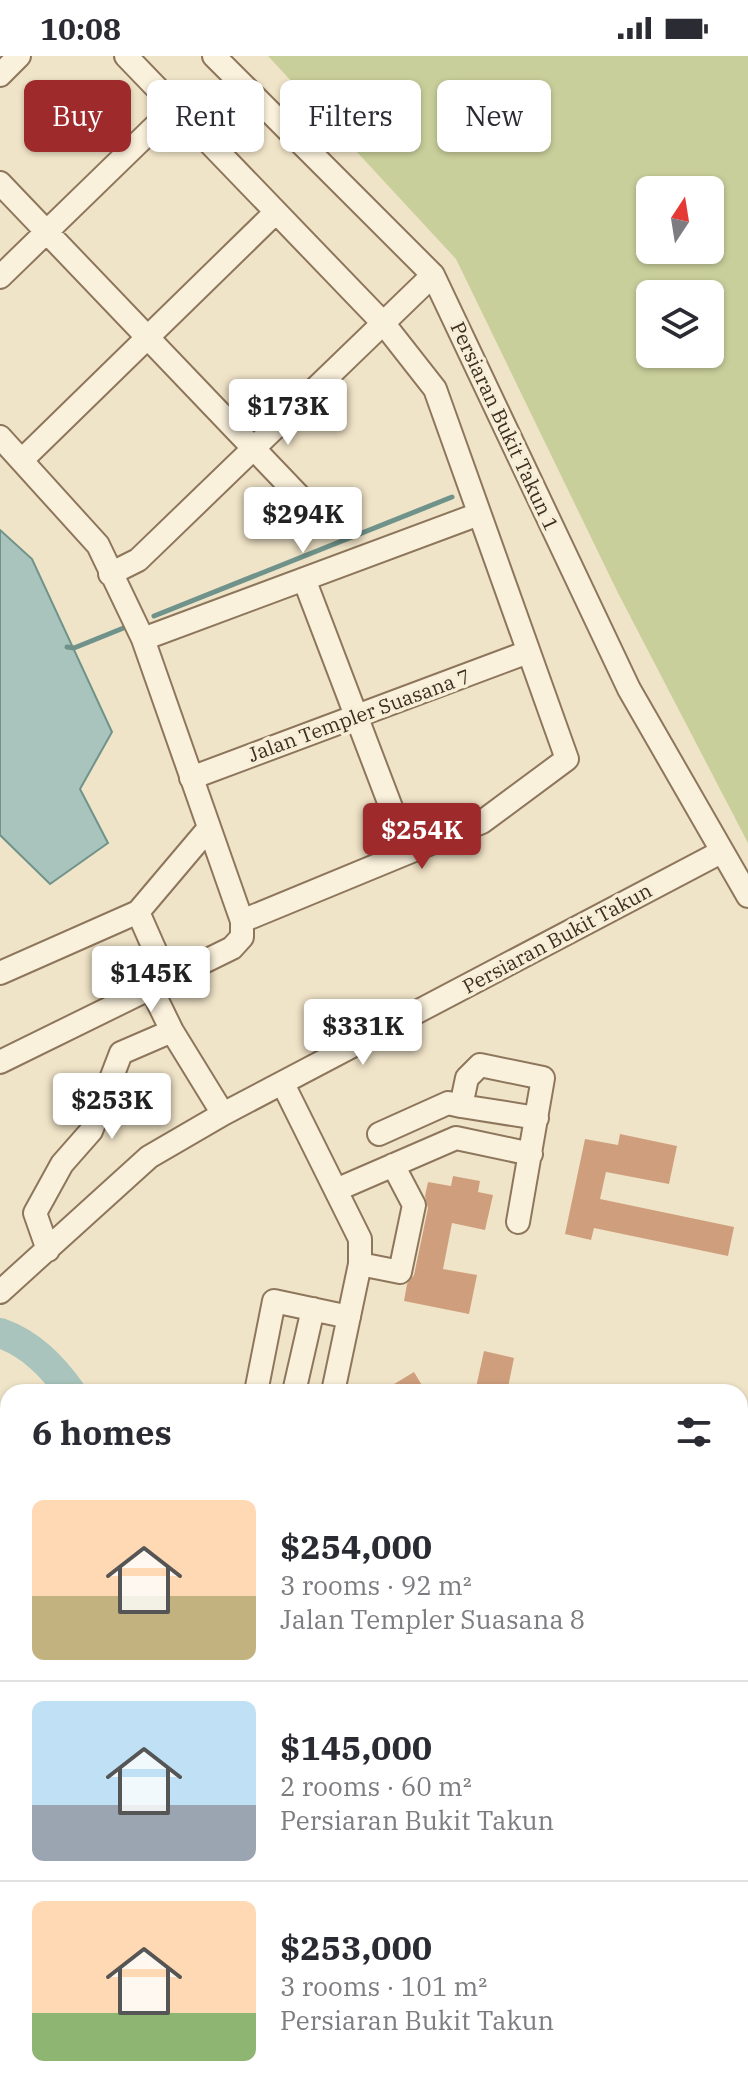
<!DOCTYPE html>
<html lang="en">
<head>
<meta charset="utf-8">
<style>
  :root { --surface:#fff; --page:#f7f7f7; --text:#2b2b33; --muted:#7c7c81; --line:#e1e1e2; --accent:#9e2a2b }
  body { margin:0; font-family:"IBM Plex Serif",serif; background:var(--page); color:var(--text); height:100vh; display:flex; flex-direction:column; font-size:30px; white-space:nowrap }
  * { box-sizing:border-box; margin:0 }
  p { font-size:26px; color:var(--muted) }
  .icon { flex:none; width:44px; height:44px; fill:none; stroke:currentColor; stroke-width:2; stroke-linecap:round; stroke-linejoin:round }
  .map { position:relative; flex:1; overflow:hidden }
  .drawer { position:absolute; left:0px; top:1328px; width:748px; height:714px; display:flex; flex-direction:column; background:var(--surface); border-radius:24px 24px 0 0; box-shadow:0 2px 6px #0004 }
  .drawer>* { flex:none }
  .guide { position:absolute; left:24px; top:24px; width:700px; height:72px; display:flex; gap:16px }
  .needle { width:52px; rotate:12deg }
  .tools { position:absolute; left:636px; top:120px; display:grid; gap:16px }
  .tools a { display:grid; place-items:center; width:88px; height:88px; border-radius:12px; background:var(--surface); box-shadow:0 2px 6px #0004; font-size:40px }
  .price { position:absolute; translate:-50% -68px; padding:0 18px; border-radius:8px; background:#fff; color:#222; font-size:26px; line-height:52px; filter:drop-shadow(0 2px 4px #0008) }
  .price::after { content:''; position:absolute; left:50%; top:48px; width:24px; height:18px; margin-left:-12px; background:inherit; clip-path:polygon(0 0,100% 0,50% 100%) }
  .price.selected { background:var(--accent); color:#fff }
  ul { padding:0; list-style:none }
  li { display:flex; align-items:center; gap:24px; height:200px; padding:0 32px }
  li+li { border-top:2px solid var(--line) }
  li span { display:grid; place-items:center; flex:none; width:224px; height:160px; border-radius:12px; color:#555 }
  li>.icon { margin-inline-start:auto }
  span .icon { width:96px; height:96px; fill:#fffc; stroke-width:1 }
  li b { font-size:34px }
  h2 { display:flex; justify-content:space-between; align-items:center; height:96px; padding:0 32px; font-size:34px }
  .tag { padding:0 28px; border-radius:12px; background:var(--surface); box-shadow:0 2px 6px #0004; font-size:28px; line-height:72px }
  .tag.selected { background:var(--accent); color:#fff }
  .status { display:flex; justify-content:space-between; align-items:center; height:56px; padding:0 40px; background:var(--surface); direction:ltr }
  .status svg { height:22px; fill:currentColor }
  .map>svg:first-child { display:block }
</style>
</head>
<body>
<div class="status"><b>10:08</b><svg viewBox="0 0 49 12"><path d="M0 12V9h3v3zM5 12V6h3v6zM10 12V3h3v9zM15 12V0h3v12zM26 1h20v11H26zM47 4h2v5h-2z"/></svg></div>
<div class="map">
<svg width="748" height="2041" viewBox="0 0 748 2041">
  <rect width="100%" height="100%" fill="#f0e4c8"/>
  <path fill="#c9cf9b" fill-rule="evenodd" d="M268,0H748V787L617,535L456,203ZM650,134H710V194H650ZM650,238H710V298H650Z
    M0,1742L8,1746V2034H228L233,2041H0Z"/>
  <path fill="#a9c4bc" stroke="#6f938a" stroke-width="2" d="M0,474L32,503L112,676L80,733L108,787L50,828L0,779Z"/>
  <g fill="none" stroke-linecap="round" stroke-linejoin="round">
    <path stroke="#6f938a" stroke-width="5" d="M154,560L452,441
      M67,591L74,592L126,571"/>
    <path stroke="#a9c4bc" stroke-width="30" d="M0,1277C31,1288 52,1310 71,1336
      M382,2034L385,2041"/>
  </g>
  <path fill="#cf9f7d" d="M620,1078L677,1090L669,1128L606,1116L600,1143L734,1171L728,1200L594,1172L591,1184L565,1178L585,1083L618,1089Z
    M453,1120L480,1125L478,1136L493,1139L485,1174L452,1167L443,1213L477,1219L469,1258L404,1245L407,1228L414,1219L428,1152L425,1140L428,1126L451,1130Z
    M484,1295L514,1302L507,1336H475Z
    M414,1316L426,1336H381Z"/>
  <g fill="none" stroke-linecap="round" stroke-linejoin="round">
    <defs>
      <path id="minor" d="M126,0L384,268L435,333L567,703L482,766L242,865
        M214,0L433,219L629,633L748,840
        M0,19L19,0
        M0,127L301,442
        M0,221L175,51
        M0,381L98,489L143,583L242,865V881L232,892L0,1006
        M22,404L276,156
        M110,518L138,504L433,219
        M304,523L408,796
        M143,583L479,458
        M191,722L528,596
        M138,856L168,924
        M0,917L138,856L209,772
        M151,932L172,975L223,1058
        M283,1028L360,1183V1208L333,1336
        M379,1078L448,1047L461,1050
        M336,1134L456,1082L531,1098
        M518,1166L543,1022L480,1009L467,1022L461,1050L537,1062
        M48,1194L35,1157L62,1108L91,1075L121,997L172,975
        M360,1208L400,1216L414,1149L393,1109
        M0,1236L149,1101L223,1058L721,796
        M256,1336L274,1245L349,1261
        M294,1336L313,1253
        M0,1383L8,1391
        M0,1445L8,1449
        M740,1464L748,1456
        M0,1489L8,1498
        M740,1592L748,1597
        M468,2034L471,2041"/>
      <path id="highway" d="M0,1554L8,1565
        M0,1599L8,1612
        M273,2034L277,2041
        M308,2034L312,2041"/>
    </defs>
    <use href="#minor" stroke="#8d765c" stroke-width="26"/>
    <use href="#highway" stroke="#5b4430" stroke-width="38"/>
    <use href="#minor" stroke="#faf1dc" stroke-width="22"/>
    <use href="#highway" stroke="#e0a458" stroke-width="34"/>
  </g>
  <g text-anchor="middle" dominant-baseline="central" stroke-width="7" stroke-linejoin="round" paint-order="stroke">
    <g font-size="20" fill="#3d2e20" stroke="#f7eed8">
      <text transform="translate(505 370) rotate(65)">Persiaran Bukit Takun 1</text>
      <text transform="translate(359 659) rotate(-20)">Jalan Templer Suasana 7</text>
      <text transform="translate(557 882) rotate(-28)">Persiaran Bukit Takun</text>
    </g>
  </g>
</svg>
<div class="tools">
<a><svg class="needle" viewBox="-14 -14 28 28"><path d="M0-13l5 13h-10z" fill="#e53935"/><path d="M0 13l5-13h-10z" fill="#7c7c81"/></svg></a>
<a><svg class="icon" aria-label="layers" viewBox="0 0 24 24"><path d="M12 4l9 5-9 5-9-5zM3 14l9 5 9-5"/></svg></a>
</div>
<b class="price" style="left:288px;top:391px">$173K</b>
<b class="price" style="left:303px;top:499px">$294K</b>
<b class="price selected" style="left:422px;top:815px">$254K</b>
<b class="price" style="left:151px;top:958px">$145K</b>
<b class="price" style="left:363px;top:1011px">$331K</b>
<b class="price" style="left:112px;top:1085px">$253K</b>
<div class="guide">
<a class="tag selected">Buy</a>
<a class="tag">Rent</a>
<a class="tag">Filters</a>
<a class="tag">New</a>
</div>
<section class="drawer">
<h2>6 homes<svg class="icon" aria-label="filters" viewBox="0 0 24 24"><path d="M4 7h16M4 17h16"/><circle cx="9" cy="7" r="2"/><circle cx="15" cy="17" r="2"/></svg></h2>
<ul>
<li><span style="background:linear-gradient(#ffd9b3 60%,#c2b280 0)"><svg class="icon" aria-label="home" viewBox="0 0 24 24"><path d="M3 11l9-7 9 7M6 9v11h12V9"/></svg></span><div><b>$254,000</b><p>3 rooms · 92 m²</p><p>Jalan Templer Suasana 8</p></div></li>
<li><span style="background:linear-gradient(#bfe0f5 65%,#9aa5b1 0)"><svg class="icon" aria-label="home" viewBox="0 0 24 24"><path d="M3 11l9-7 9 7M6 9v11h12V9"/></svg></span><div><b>$145,000</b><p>2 rooms · 60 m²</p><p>Persiaran Bukit Takun</p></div></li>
<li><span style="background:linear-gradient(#ffd9b3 70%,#8fb573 0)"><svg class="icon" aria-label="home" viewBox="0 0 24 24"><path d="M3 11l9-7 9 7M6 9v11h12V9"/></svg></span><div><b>$253,000</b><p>3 rooms · 101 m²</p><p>Persiaran Bukit Takun</p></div></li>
</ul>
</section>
</div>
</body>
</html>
